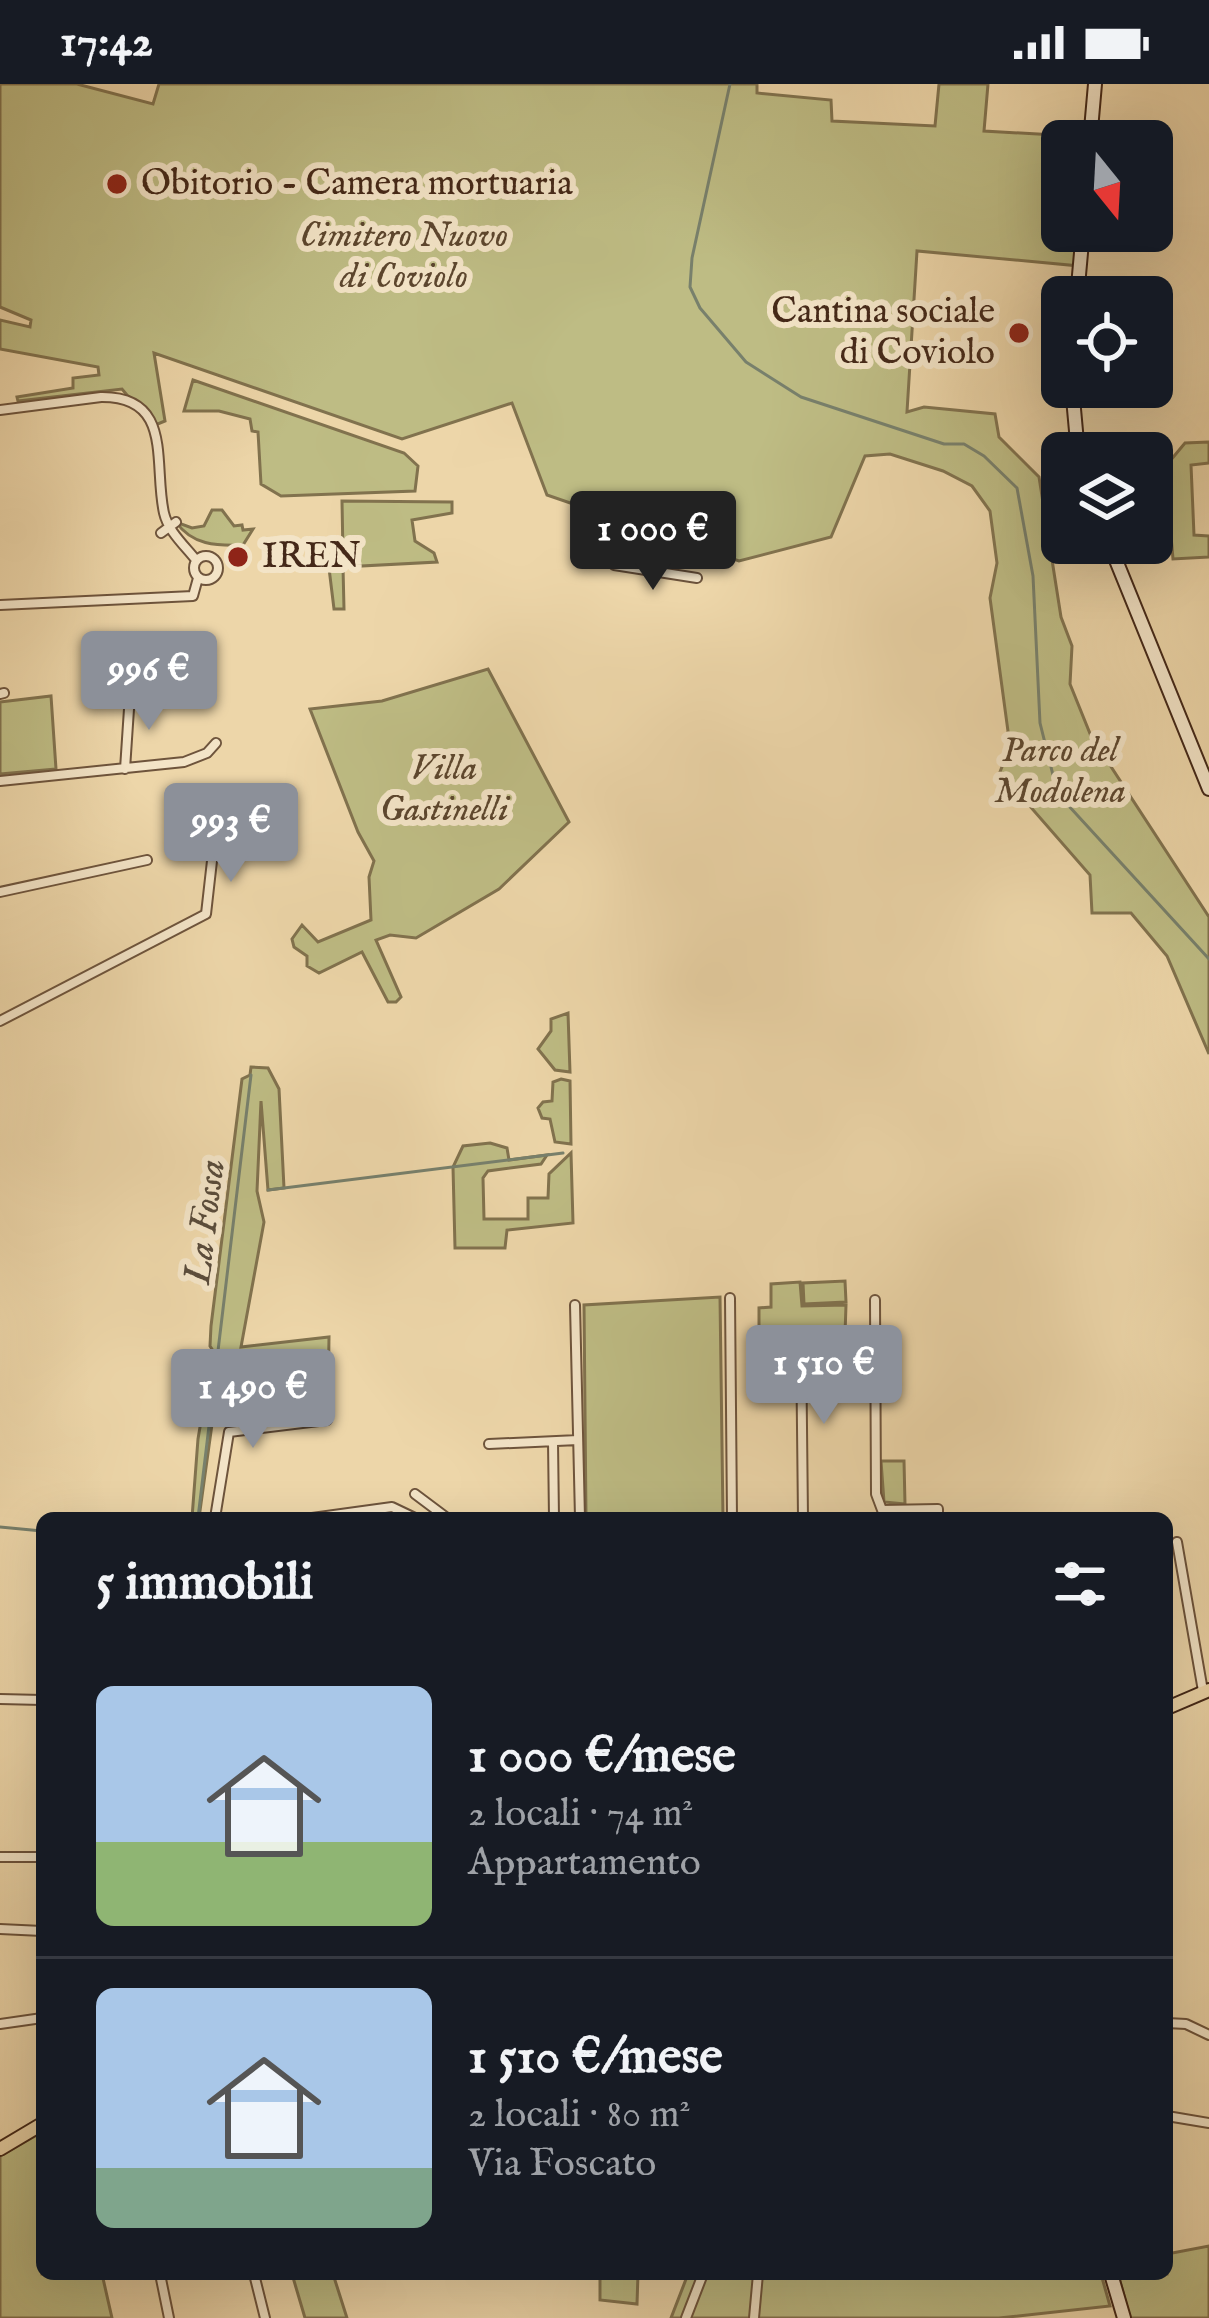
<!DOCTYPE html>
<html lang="it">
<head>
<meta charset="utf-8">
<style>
  :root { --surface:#171b24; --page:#20242c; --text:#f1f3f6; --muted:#9ea1a6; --line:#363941; --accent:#8c9099 }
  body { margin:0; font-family:"IM FELL English",serif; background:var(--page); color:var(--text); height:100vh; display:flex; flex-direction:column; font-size:45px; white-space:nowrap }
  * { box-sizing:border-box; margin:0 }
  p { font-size:39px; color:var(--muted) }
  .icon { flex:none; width:66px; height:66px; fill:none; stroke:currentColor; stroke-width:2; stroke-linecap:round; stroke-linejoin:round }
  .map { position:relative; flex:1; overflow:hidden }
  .sheet { position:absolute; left:36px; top:1428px; width:1137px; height:768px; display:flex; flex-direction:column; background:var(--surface); border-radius:18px; box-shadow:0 12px 48px #0002 }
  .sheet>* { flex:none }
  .needle { width:78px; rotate:162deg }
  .buttons { position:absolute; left:1041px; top:36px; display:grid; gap:24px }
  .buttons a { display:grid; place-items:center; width:132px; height:132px; border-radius:18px; background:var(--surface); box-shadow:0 12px 48px #0002; font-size:60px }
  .price { position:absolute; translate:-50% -102px; padding:0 27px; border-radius:12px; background:var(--accent); color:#fff; font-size:39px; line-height:78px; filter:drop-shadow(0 3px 6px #0008) }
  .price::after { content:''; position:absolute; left:50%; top:72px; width:36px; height:27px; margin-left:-18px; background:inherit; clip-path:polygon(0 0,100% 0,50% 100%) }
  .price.selected { background:#222; color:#fff }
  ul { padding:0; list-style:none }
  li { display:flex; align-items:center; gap:36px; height:300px; padding:0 60px }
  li+li { border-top:3px solid var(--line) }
  li span { display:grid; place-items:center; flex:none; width:336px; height:240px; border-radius:18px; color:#555 }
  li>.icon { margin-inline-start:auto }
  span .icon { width:144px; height:144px; fill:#fffc; stroke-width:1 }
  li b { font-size:51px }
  h2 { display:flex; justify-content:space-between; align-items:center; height:144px; padding:0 60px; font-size:51px }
  .status { display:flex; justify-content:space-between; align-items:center; height:84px; padding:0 60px; background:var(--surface); direction:ltr }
  .status svg { height:33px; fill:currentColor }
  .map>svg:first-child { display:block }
</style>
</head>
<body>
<div class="status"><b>17:42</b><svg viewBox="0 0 49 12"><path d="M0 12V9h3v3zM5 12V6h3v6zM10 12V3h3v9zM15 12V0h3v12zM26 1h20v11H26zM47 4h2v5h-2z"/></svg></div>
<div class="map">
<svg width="1209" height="2234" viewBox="0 0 1209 2234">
  <rect width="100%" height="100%" fill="#edd6a9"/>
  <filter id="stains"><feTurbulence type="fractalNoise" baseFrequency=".00167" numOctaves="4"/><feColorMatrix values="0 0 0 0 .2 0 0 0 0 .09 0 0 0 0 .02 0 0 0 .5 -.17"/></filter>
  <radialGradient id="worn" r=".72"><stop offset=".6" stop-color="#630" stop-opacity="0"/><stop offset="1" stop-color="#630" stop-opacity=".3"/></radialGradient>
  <path fill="#bebc84" stroke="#81724e" stroke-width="3" d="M0,0H77L153,20L159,0H757V9L831,16L832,37L935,42L939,0H988L984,47L1090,53V57H1062V147H1083L1080,182L917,167L907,328L924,323L995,330L999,353L1039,393L1061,533L1072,562L1070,600L1091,652L1209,833V970L1167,872L1131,829H1092L1090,791L1000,688L1010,662L990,514L997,479L990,427L972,402L943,387L890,370L865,372L831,453L739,477L547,411L512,319L402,355L154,269L165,337L153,342L122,305L18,317L17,313L73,304V294L99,291L98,283L0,265V236L30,243L31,236L0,223Z
    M193,296L404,369L418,382L415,407L281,412L261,400L258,348L252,347L250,335L219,327H184Z
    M1209,358V379L1191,381L1194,451L1209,452V473L1173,475L1165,383L1185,359Z
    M342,417L452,418V429L412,436L415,457L434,469L437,478L343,483L344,525H334L328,476L343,471Z
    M212,426H222L234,442L242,441L243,446L253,445L243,461C216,462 192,461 176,438L192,444L204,442Z
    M488,585L569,738L499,805L416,854L390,851L376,856L401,913L396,918H388L362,868L319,889L307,882V872L294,863L292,855L302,841L318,858L371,836L369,793L374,777L358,748L310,625L382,617Z
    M51,612L56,685L0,690V618Z
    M568,929L570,988L555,986L538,965L551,947V935Z
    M251,983L268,984L279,1005L284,1104L268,1106L261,1017L257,1107L264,1138L241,1263L329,1253L328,1322L213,1333L199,1434H192L198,1355L211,1278L217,1273L210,1262L211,1242L242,995L250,991Z
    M561,995L570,997L571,1060L555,1058L550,1035L542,1034L538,1024L543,1018L552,1017L553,998Z
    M490,1059L507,1064L509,1076L547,1071L541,1080L488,1087L483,1094L484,1135H528V1114H548L549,1090L571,1069L573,1139L507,1146L505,1164H455L453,1083L463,1062Z
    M845,1197L846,1218L804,1220L803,1199Z
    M800,1198L802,1222L846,1221L845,1250L759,1251V1224L771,1223V1200Z
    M720,1213L723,1434H586L584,1221Z
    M881,1377H904L905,1420L884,1418Z
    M42,2048V2190H102L112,2234H0V2072Z
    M1209,2162V2234H1130L1118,2190H1167V2170Z
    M292,2190H333L347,2234H305Z
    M600,2190H638L637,2220L600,2216Z
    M688,2190H1101L1110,2222L999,2234H671Z"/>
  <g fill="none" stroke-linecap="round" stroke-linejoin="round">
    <path stroke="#78806c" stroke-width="3" d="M730,0L692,174L690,203L700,224L746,278L801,313L944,360H964L984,372L1017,404L1033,492L1040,639L1054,695L1067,720L1209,875
      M268,1106L563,1069
      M198,1434L251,991
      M0,1443L42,1447"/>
    <defs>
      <path id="street" d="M0,326L101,313C174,312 153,380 164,429C168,447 185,462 196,476
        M161,449L176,438
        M194 484a12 12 0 1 1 24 0a12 12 0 1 1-24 0Z
        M614,481L697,494
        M0,521L193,512L198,494
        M0,610L4,609
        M125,685L130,610
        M0,697L184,678L207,669L216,659
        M0,808L147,776
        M0,937L206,830L213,768
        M730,1214L732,1434
        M875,1216L876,1410L882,1426L938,1425V1434
        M575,1221L580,1434
        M801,1253L803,1434
        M553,1358L554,1434
        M489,1360L578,1356
        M415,1410L447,1434
        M215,1434L229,1348L327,1336
        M312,1434L392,1423L415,1434
        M1177,1458L1203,1607
        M0,1615L42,1616
        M0,1773H42
        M0,1845L42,1847
        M1167,1939L1186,1940L1209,1951
        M0,1940L42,1934
        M1167,2032L1209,2039
        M160,2190L169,2234
        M254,2190L265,2234
        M686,2234L703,2190
        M754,2234L758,2190"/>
      <path id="secondary" d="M1090,57L1095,0
        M1077,213L1083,147
        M1072,303L1078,369
        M1109,459L1209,705
        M1111,2190L1124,2234"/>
      <path id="primary" d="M1167,1624L1209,1606
        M0,2065L42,2040"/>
    </defs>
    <use href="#street" stroke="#6e543c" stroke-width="12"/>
    <use href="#secondary" stroke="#442818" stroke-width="16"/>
    <use href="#primary" stroke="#442818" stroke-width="16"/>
    <use href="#street" stroke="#f3e4c7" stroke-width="8"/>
    <use href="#secondary" stroke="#f3e4c7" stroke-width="12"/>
    <use href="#primary" stroke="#edd6a9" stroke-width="12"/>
  </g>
  <g fill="#8f2418" stroke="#f3e4c7" stroke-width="4.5">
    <circle cx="117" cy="100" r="12"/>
    <circle cx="1019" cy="249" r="12"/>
    <circle cx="238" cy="473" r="12"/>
  </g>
  <g text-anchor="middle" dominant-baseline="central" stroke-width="12" stroke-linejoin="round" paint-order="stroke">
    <g font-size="36" fill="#442818" stroke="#f3e4c7" text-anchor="start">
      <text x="141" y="100">Obitorio - Camera mortuaria</text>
      <text x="995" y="228" text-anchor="end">Cantina sociale<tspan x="995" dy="41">di Coviolo</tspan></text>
      <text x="262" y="473">IREN</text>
    </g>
    <g font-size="36" font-style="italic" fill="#5c462e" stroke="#f3e4c7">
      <text x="404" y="152">Cimitero Nuovo<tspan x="404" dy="41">di Coviolo</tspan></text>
      <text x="1060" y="667">Parco del<tspan x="1060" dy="41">Modolena</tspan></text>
      <text x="444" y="685">Villa<tspan x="444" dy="41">Gastinelli</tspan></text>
    </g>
    <g font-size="39" font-style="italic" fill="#5a4c3b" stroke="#f3e4c7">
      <text transform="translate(206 1138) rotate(-83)">La Fossa</text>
    </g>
  </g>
  <rect width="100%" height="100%" filter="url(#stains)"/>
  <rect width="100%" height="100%" fill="url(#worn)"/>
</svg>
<div class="buttons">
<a><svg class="needle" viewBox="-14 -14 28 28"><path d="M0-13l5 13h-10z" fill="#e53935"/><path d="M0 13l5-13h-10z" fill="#9ea1a6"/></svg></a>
<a><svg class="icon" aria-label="locate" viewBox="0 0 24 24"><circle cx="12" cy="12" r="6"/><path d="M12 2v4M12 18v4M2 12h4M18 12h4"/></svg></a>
<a><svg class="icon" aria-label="layers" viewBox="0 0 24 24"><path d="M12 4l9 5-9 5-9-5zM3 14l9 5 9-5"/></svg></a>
</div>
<b class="price selected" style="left:653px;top:509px">1 000 €</b>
<b class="price" style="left:149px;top:649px">996 €</b>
<b class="price" style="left:231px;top:801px">993 €</b>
<b class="price" style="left:824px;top:1343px">1 510 €</b>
<b class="price" style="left:253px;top:1367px">1 490 €</b>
<section class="sheet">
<h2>5 immobili<svg class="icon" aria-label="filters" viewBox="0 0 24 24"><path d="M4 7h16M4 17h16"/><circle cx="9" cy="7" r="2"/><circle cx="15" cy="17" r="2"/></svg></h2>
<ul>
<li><span style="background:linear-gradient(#a9c7e8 65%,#8fb573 0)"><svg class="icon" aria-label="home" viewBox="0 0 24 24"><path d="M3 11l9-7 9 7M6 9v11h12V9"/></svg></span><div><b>1 000 €/mese</b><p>2 locali · 74 m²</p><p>Appartamento</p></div></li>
<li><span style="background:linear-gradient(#a9c7e8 75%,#7fa58c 0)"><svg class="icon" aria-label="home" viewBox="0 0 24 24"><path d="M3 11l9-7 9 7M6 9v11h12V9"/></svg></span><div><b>1 510 €/mese</b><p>2 locali · 80 m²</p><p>Via Foscato</p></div></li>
</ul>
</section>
</div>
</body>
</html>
